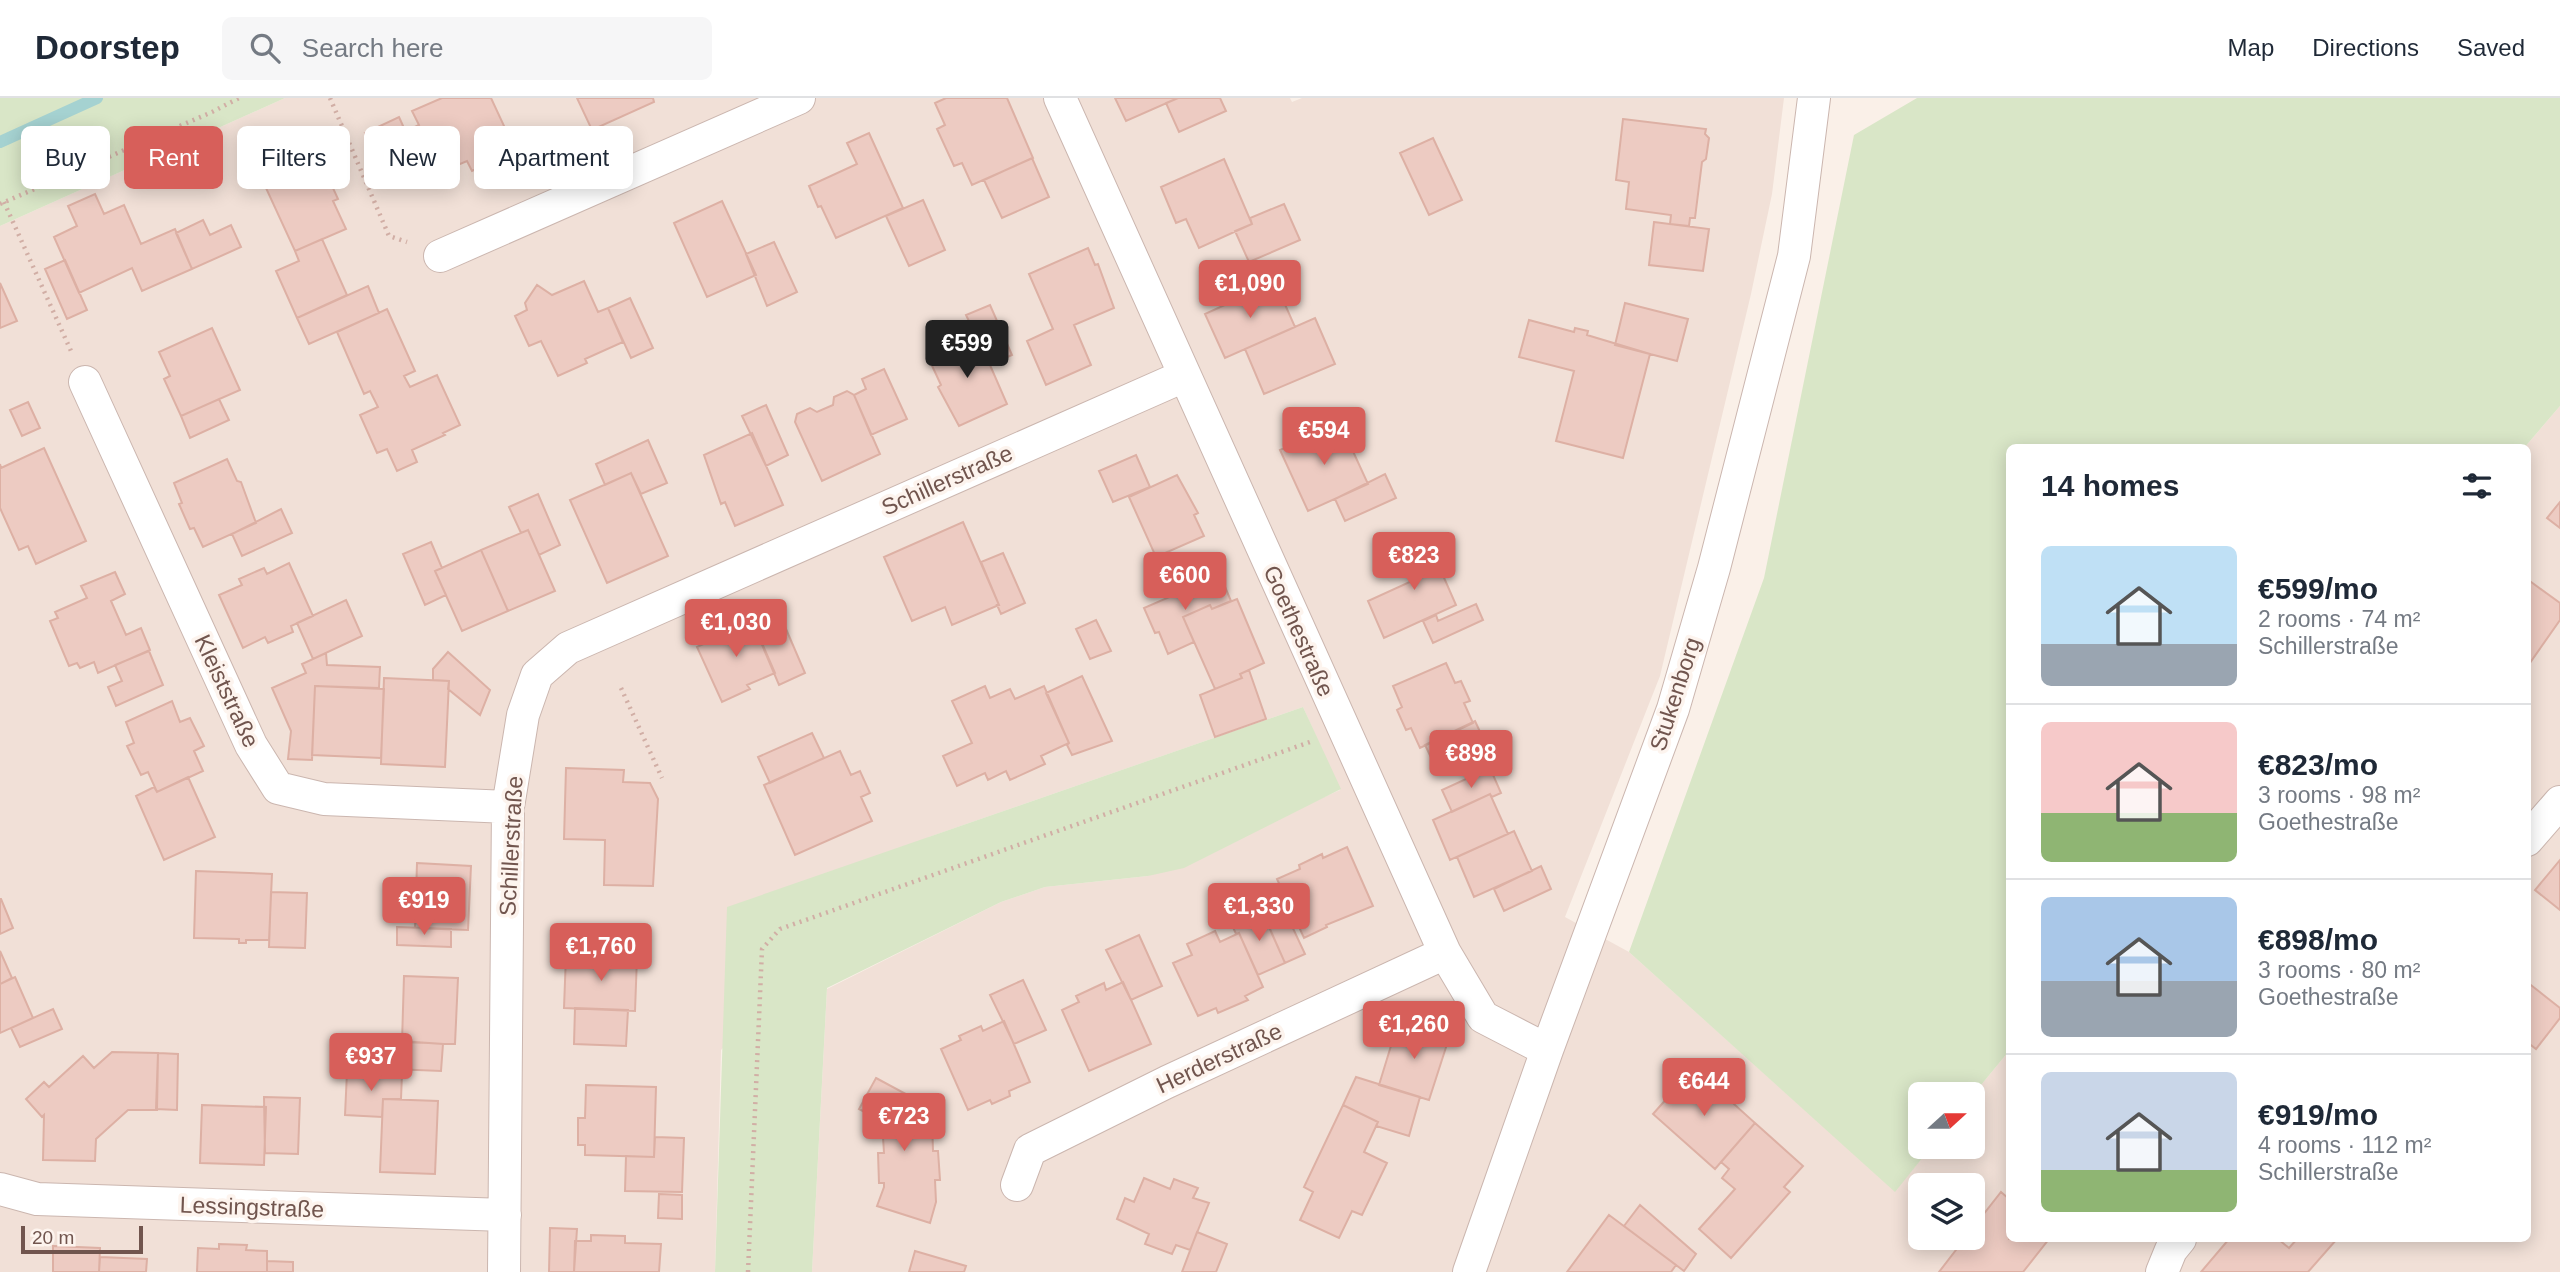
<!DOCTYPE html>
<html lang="en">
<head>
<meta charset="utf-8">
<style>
  :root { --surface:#fff; --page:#f6f6f7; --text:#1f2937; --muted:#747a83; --line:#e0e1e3; --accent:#d75f5a }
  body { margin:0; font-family:Helvetica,sans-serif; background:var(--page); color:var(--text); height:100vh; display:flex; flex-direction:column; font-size:26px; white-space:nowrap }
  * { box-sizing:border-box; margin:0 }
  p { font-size:23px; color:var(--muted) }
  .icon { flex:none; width:38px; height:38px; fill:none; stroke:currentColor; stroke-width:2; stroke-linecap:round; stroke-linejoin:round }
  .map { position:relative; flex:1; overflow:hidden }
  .panel { position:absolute; left:2006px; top:346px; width:525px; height:798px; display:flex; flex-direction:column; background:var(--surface); border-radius:10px; box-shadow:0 4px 18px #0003 }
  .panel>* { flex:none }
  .banner { position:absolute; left:21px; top:28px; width:665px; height:63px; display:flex; gap:14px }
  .needle { width:46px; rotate:69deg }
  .controls { position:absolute; left:1908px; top:984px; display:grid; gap:14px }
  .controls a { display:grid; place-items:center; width:77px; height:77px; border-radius:10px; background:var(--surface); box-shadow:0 4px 18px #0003; font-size:35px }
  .scale { position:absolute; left:21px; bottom:18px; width:122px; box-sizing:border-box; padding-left:7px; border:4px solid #71554e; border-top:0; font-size:19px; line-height:24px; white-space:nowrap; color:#71554e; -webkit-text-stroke:5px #fdf4ee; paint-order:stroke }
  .price { position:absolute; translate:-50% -60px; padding:0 16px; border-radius:7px; background:var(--accent); color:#fff; font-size:23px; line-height:46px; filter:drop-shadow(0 2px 4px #0008) }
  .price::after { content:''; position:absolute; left:50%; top:42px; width:21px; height:16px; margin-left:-10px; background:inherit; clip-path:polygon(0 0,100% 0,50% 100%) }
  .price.on { background:#222; color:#fff }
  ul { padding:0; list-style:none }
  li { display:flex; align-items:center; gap:21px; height:175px; padding:0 35px }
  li+li { border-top:2px solid var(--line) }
  li span { display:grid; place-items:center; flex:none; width:196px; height:140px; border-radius:10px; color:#555 }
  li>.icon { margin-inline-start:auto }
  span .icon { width:84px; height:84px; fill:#fffc; stroke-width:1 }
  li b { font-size:30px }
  h2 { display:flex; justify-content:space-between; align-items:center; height:84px; padding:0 35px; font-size:30px }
  .tag { padding:0 24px; border-radius:10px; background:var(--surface); box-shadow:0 4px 18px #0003; font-size:24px; line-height:63px }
  .tag.on { background:var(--accent); color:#fff }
  header { display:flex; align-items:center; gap:42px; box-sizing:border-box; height:98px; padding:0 35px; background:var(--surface); border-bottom:2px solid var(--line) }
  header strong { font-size:33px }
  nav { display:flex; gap:38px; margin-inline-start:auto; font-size:24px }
  .search { width:490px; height:63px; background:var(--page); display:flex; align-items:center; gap:18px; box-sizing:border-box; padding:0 24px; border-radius:10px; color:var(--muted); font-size:26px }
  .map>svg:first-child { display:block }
</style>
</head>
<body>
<header>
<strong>Doorstep</strong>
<div class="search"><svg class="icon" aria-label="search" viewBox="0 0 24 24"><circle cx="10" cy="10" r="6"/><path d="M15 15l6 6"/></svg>Search here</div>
<nav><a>Map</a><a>Directions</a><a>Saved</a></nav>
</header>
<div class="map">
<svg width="2560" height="1174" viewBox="0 0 2560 1174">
  <rect width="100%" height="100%" fill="#faf0e8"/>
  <path fill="#f1e0d7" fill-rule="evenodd" d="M285,0H1290L1292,4L1302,0H1784L1772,96L1751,196L1660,578L1565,819L1629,854L1895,1093L1932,1048H1972V998L2009,953V1141H2527V350H2524L2560,308V1174H812L827,891L1001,804L1045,789L1148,778L1340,692L1303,609L929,739L721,952L715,1174H0V128ZM1920,1087H1972V1139H1920Z"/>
  <path fill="#d9e6c7" d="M0,0H285L0,128Z
    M1917,0H2560V308L2524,350H2009V953L1972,998V996H1920V1048H1932L1895,1094L1629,854L1764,480L1854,37Z
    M1303,609L1341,691L1184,770L1148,778L1045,789L1001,804L827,890L812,1174H715L727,809Z"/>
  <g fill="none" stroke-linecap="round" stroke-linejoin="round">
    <path stroke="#a5d2d1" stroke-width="12" d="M0,44L97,0"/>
  </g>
  <path fill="#edcbc2" stroke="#ddb0a4" stroke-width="2" d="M442,0H491L511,43L484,55L489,65L472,73L467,63L441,74L434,61L421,66L406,33L419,27L412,13Z
    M577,0H653L654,4L592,32Z
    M946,0H1007L1033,60L972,87L962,65L954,68L937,31L945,27L935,5Z
    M1115,0H1178L1126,23Z
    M1178,0H1220L1226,13L1179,34L1166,5Z
    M399,19L422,70L388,85L365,35Z
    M1623,21L1706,31L1705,36L1709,40L1706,61L1702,64L1695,120H1690L1689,128L1670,126L1671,117L1626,111L1629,84L1616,82Z
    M869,35L903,110L836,140L821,108L818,109L809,88L857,66L847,45Z
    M1433,40L1462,102L1429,117L1400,55Z
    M311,54L324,81L328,79L338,101L333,103L346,131L295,153L260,77Z
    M1032,60L1049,99L1002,120L984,82Z
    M1224,61L1252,126L1199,150L1186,121L1176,125L1161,89Z
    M95,96L104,116L124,107L141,146L175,131L192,171L142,193L132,170L79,195L54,139L77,128L68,108Z
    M923,102L945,152L909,168L886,118Z
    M722,103L756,177L707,199L674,125Z
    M1284,106L1300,142L1249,164L1235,133L1252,126L1250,120Z
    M203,122L210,137L231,127L241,149L192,171L176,135Z
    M1654,124L1709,131L1703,173L1649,167Z
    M322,141L347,197L297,220L276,173L299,163L295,153Z
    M774,144L797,194L767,208L746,156Z
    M1088,150L1095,167L1098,166L1114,210L1074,227L1091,267L1046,287L1027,243L1053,231L1029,176Z
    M65,162L87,212L67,221L45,171Z
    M584,183L598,214L608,210L623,244L585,261L587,265L558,278L541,243L529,248L515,218L527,212L525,205L537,187L552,197Z
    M1275,184L1295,229L1225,260L1205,216Z
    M0,185L17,223L0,230Z
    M368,188L379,215L309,246L297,220Z
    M630,200L653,250L631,260L608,210Z
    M1625,205L1688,221L1677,263L1615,247Z
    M990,207L1012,257L990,267L966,217Z
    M387,211L415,273L404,278L410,289L437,277L460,327L443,335L445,337L412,352L417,364L397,373L387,351L377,355L360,317L378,309L370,293L364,296L337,234Z
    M1315,220L1335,266L1264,296L1245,251Z
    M1529,222L1574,234L1575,230L1588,233L1587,237L1650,256L1623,360L1556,343L1574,273L1519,259Z
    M212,230L240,292L181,318L164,281L170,278L159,254Z
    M976,235L1007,306L959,328L938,289L941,287L927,257Z
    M884,271L907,321L871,337L854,297L866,291L862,281Z
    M847,293L854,297L880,356L822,383L795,324L797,316L810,310L817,314L833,307L834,299Z
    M219,301L229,322L190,340L181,318Z
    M28,304L40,330L22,338L10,312Z
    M766,307L788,357L766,368L742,318Z
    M1340,325L1368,386L1308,413L1280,352Z
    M752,335L783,407L735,428L725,404L721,406L704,357Z
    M648,342L667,385L641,396L631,375L605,387L596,366Z
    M44,350L86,443L36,466L28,448L19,452L0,410V366L1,370Z
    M1136,357L1150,389L1113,404L1099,373Z
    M227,361L237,383L241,384L256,425L203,449L194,430L190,431L179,406L182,405L174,385Z
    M631,375L668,458L607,485L570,402Z
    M1385,376L1396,400L1345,423L1335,401Z
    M1177,377L1198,415L1194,417L1204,438L1156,459L1129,399Z
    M538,396L560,447L539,457L528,432L521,435L509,409Z
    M2560,404V430L2547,420Z
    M281,411L292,435L242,458L232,436Z
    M963,424L999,507L952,527L945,509L912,523L884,459Z
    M528,432L555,493L508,513L481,452Z
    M1427,441L1456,507L1384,540L1368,503L1412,483L1396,448L1402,445L1405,451Z
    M431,444L442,470L435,473L446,497L425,507L403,456Z
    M481,452L508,513L462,533L435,473Z
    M1003,455L1025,505L1001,516L997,507H999L981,464Z
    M289,465L313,518L291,528L293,534L268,545L265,539L243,550L219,497L242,487L239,481L264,470L267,476Z
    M115,474L125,496L111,503L126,537L141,530L150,552L98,575L94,564L80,570L77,565L69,568L50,523L58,520L55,514L87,500L81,488Z
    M1220,477L1231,503L1212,511L1210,507L1183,519L1194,544L1168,556L1159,534L1155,535L1144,510Z
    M2527,481L2560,505V522L2527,569Z
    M1237,501L1264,565L1240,576L1242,580L1215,591L1183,519L1210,507L1212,511Z
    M346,502L362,538L313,561L297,525Z
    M1476,506L1483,522L1433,545L1423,523L1436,517L1438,523Z
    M750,518L775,575L747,587L750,591L722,604L697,549L725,536L722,531Z
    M1096,522L1111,553L1090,561L1076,531Z
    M783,524L805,575L779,587L757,535Z
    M149,553L163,587L116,608L108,589L122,583L115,567Z
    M448,554L490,592L480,617L448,591L449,583L433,582V571Z
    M326,555L327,567L380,569L379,590L315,588L312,662L288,661L291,633L272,590L306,575L302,566Z
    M1446,565L1455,585L1461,583L1470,603L1464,605L1473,625L1420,650L1411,630L1406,632L1397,612L1402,609L1393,588Z
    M1249,572L1266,621L1215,639L1200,597L1242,580L1240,576Z
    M1082,578L1112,643L1072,657L1067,647L1069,645L1046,595Z
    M384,580L449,583L445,669L381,666Z
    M315,588L384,591L381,660L312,657Z
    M985,588L990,600L1010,591L1015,601L1044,588L1069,645L1041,658L1045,666L1010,682L1006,673L988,682L985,675L957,688L943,658L972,645L952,603Z
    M172,603L180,624L190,620L204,648L194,653L203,673L157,694L148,674L141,677L127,648L134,645L126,624Z
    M1475,623L1488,651L1438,674L1425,647Z
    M812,635L824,660L770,685L758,659Z
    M840,653L851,677L860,673L870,695L861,699L872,723L795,757L764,687Z
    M566,670L624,672L623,684L650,685L658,701L653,788L604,787L605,742L564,741Z
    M1490,670L1501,695L1492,699L1490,696L1452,714L1442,692Z
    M188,679L215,739L164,762L136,698L154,689L157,694Z
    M1490,696L1508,736L1450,762L1433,722Z
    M1514,733L1532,773L1474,799L1457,759Z
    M1347,749L1373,808L1326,827L1327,829L1304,840L1277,781L1300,771L1299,767L1322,756L1323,760Z
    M2560,762V812L2535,792Z
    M417,765L471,768L468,832L415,830Z
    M1541,768L1551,791L1504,813L1494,791Z
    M196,773L272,776L269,842H246V845H239V841L194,840Z
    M271,794L307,795L305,850L269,849Z
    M1,801L13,830L0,836V801Z
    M1283,809L1305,856L1285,865L1264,818Z
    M1262,813L1285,865L1258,877L1239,835L1236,836L1232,827Z
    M397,829L451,831V849L397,847Z
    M1215,833L1220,844L1239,835L1263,889L1245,898L1248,902L1218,915L1216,910L1198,918L1173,865L1192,857L1187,846Z
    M1139,837L1162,888L1131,902L1106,852Z
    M0,853L12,880L0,886Z
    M566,857L637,859L635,913L564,910Z
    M404,878L458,880L455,946L402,944Z
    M15,879L33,920L0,935V886Z
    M1023,882L1046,932L1014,946L990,897Z
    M1123,884L1151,946L1089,973L1062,912L1079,904L1076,898L1104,885L1106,892Z
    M2527,884L2560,910V920L2536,951L2527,944Z
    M575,910L628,912L626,948L574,946Z
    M53,911L62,931L20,949L11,930Z
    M1004,923L1030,984L1009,993L1010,998L992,1006L990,1002L968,1012L941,951L961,942L959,938L981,928L983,933Z
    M1398,925L1449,940L1429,1002L1379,987Z
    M370,941L443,946L441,973L369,970Z
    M112,954L158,955L157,1012H128L96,1041L95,1063L43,1062L44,1017L42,1019L26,1001L44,984L49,989L83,958L94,970Z
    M158,955L178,956L177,1012L156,1011Z
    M1694,970L1755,1025L1715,1071L1653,1016Z
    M347,974L402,976L401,1001H383L382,1019L345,1017Z
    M1356,979L1420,999L1409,1038L1376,1028L1378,1024L1343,1007Z
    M876,980L919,1003L920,1022L932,1021L933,1053H938L940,1082H935L936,1104L930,1125L877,1108L884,1089V1085H879L878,1055H884L882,1023L859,1011Z
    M586,987L656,989L654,1059L585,1057V1047H578V1020H585Z
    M264,999L300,1000L298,1056L265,1055Z
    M383,1001L438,1003L435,1076L380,1074Z
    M202,1007L266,1009L264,1067L200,1065Z
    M1343,1007L1378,1024L1364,1054L1387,1065L1362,1117L1352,1113L1339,1140L1300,1122L1313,1094L1304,1089Z
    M1755,1025L1803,1068L1784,1089L1790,1094L1731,1160L1699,1131L1735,1091L1722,1080L1729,1071L1721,1064Z
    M655,1039L684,1040L682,1094L625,1093L626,1058L654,1059Z
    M1144,1080L1170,1091L1174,1081L1198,1090L1193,1100L1209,1105L1190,1152L1176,1147L1172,1156L1145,1146L1149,1136L1117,1121L1125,1100L1134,1104Z
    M2001,1094L2009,1101V1141H2049L2023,1174H1939L1966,1139H1972V1131Z
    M659,1096L682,1097V1121L658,1120Z
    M1640,1107L1696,1156L1684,1173L1624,1128Z
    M1609,1117L1676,1167L1671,1174H1567Z
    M550,1130L577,1131L574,1174H549Z
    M1197,1134L1227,1146L1216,1174H1182Z
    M591,1137L625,1138V1145L661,1146L659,1174H574L575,1143H591Z
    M2229,1141H2278L2289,1150L2297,1141H2337L2308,1174H2201Z
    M219,1146L247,1147L246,1152L267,1153V1174H197L198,1150L219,1151Z
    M53,1148L100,1150L99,1174H53Z
    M915,1153L966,1168L964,1174H909Z
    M100,1159L147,1161L146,1174H99Z
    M267,1163L293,1164V1174H267Z"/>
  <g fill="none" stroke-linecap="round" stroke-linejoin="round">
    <defs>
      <path id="minor" d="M1060,0L1445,855L1483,919L1547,952
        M440,158L799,0
        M85,284L251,647L278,690L324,701L508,709
        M2527,742L2560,704
        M1017,1087L1030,1052L1167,984L1445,855
        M0,1091L37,1101L505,1117
        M504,1174L508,709L523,617L537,577L568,550L1184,278
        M1469,1174L1547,952L1673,611L1714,470L1794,158L1814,0
        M2162,1174L2171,1152L2180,1141"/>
    </defs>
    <use href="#minor" stroke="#cbb6af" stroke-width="34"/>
    <path stroke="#d1aea5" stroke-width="4.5" stroke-dasharray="2 5" stroke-linecap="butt" d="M330,0L389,138L407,144
      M4,104L71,253
      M0,106L212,14L239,0
      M621,590L662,680
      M748,1174L762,851L780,831L1310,644"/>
    <use href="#minor" stroke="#fff" stroke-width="32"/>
  </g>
  <g text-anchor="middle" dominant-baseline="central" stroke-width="7" stroke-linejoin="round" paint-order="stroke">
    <g font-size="23" fill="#71554e" stroke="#fdf4ee">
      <text transform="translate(947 382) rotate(-24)">Schillerstraße</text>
      <text transform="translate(1299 533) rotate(66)">Goethestraße</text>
      <text transform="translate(227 593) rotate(65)">Kleiststraße</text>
      <text transform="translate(1675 596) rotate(-72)">Stukenborg</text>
      <text transform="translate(511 748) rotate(-87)">Schillerstraße</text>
      <text transform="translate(1219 960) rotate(-25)">Herderstraße</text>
      <text transform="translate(252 1109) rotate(2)">Lessingstraße</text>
    </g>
  </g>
</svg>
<div class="controls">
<a><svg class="needle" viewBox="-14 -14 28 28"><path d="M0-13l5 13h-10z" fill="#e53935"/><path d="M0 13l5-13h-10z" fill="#747a83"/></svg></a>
<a><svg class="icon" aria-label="layers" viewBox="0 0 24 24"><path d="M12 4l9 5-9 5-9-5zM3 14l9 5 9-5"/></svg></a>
</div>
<div class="scale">20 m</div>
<b class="price" style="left:1250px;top:222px">€1,090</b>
<b class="price on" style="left:967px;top:282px">€599</b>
<b class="price" style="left:1324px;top:369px">€594</b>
<b class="price" style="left:1414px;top:494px">€823</b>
<b class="price" style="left:1185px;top:514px">€600</b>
<b class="price" style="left:736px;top:561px">€1,030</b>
<b class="price" style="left:1471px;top:692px">€898</b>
<b class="price" style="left:424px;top:839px">€919</b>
<b class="price" style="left:1259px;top:845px">€1,330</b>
<b class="price" style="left:601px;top:885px">€1,760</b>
<b class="price" style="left:1414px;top:963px">€1,260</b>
<b class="price" style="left:371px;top:995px">€937</b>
<b class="price" style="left:1704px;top:1020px">€644</b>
<b class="price" style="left:904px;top:1055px">€723</b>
<div class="banner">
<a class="tag">Buy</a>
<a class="tag on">Rent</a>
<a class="tag">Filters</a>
<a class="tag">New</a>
<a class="tag">Apartment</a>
</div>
<section class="panel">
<h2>14 homes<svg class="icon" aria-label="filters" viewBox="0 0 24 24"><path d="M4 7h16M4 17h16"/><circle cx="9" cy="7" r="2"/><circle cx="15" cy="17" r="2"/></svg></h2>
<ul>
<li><span style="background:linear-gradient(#bfe0f5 70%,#9aa5b1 0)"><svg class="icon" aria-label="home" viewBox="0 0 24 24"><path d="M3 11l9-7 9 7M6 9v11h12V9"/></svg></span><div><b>€599/mo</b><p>2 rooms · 74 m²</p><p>Schillerstraße</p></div></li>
<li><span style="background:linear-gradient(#f6c9c9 65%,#8fb573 0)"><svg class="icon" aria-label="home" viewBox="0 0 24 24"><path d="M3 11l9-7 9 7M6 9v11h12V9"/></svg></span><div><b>€823/mo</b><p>3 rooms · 98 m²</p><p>Goethestraße</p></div></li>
<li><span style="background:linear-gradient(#a9c7e8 60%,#9aa5b1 0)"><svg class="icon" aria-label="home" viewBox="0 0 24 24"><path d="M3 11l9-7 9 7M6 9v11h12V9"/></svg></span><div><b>€898/mo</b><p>3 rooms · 80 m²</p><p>Goethestraße</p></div></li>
<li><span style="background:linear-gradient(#c9d6e8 70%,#8fb573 0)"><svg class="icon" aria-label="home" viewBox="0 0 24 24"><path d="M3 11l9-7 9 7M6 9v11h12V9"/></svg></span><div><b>€919/mo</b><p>4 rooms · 112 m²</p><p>Schillerstraße</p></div></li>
</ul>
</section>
</div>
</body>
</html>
